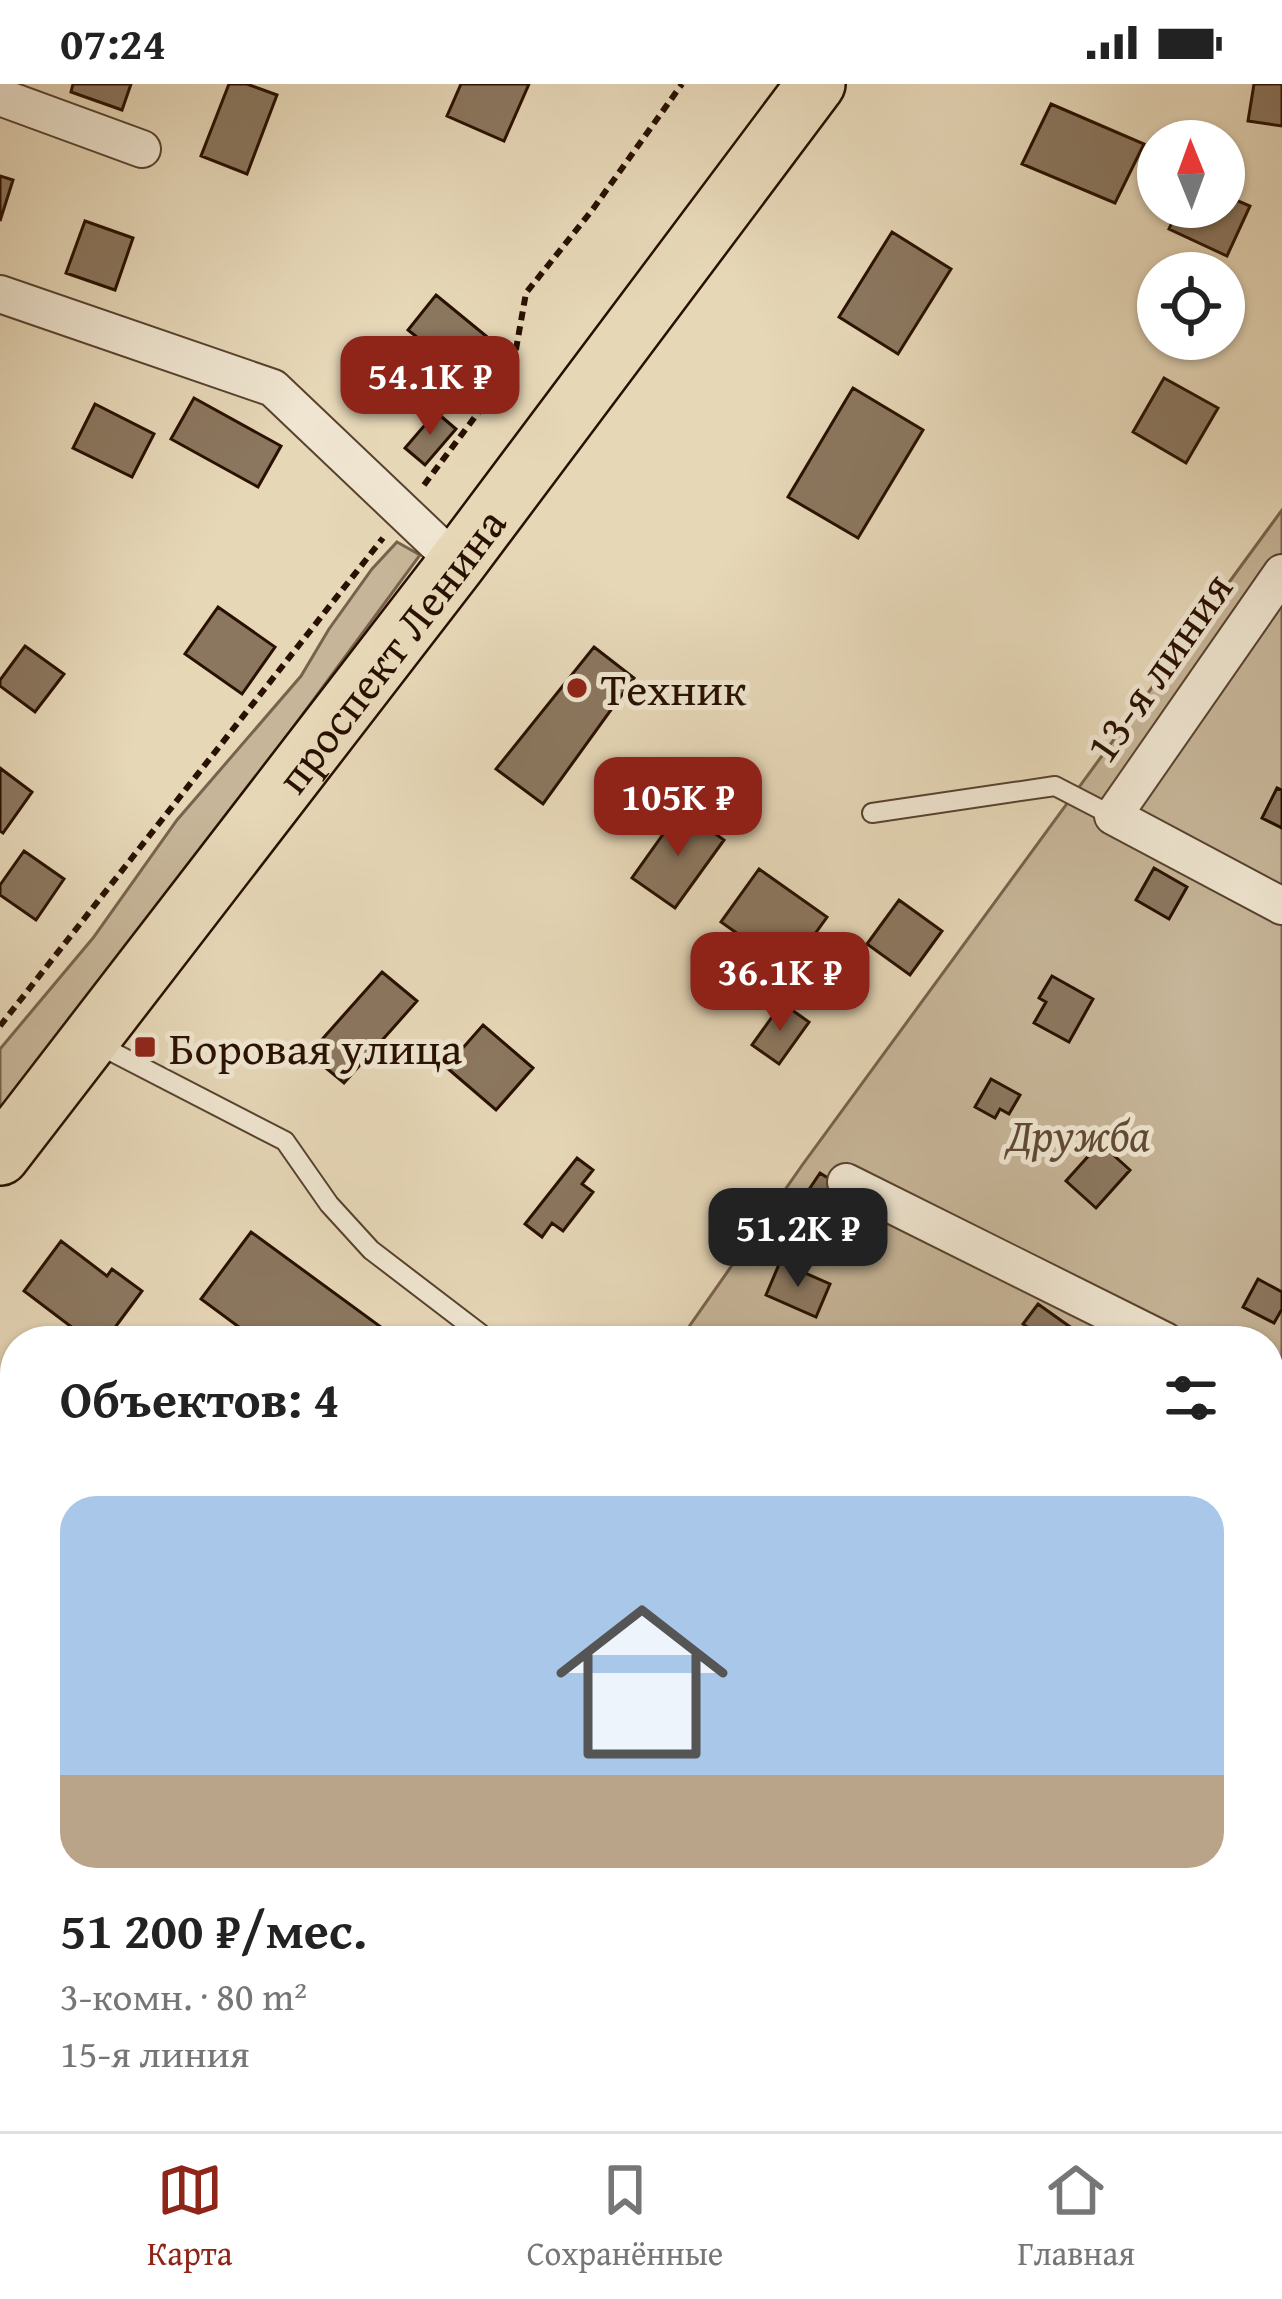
<!DOCTYPE html>
<html lang="ru">
<head>
<meta charset="utf-8">
<style>
  :root { --surface:#fff; --page:#f6f6f6; --text:#222; --muted:#767676; --line:#e0e0e0; --accent:#8f2418 }
  body { margin:0; font-family:"Gentium Book Plus",serif; background:var(--page); color:var(--text); height:100vh; display:flex; flex-direction:column; font-size:45px; white-space:nowrap }
  * { box-sizing:border-box; margin:0 }
  p { font-size:39px; color:var(--muted) }
  .icon { flex:none; width:66px; height:66px; fill:none; stroke:currentColor; stroke-width:2; stroke-linecap:round; stroke-linejoin:round }
  .map { position:relative; flex:1; overflow:hidden }
  .details { position:absolute; left:0px; top:1242px; width:1284px; height:807px; display:flex; flex-direction:column; background:var(--surface); border-radius:48px 48px 0 0; box-shadow:0 3px 9px #0004 }
  .details>* { flex:none }
  .needle { width:78px; rotate:359deg }
  .controls { position:absolute; left:1137px; top:36px; display:grid; gap:24px }
  .controls a { display:grid; place-items:center; width:108px; height:108px; border-radius:50%; background:var(--surface); box-shadow:0 3px 9px #0004; font-size:60px }
  .price { position:absolute; translate:-50% -102px; padding:0 27px; border-radius:24px; background:var(--accent); color:#fff; font-size:39px; line-height:78px; filter:drop-shadow(0 3px 6px #0008) }
  .price::after { content:''; position:absolute; left:50%; top:72px; width:36px; height:27px; margin-left:-18px; background:inherit; clip-path:polygon(0 0,100% 0,50% 100%) }
  .price.current { background:#222; color:#fff }
  ul { padding:0; list-style:none }
  li { display:grid; align-content:center; gap:24px; height:636px; padding:0 60px }
  li span { display:grid; place-items:center; height:372px; border-radius:36px; color:#555 }
  li>.icon { margin-inline-start:auto }
  span .icon { width:216px; height:216px; fill:#fffc; stroke-width:1 }
  li b { font-size:51px }
  h2 { display:flex; justify-content:space-between; align-items:center; height:144px; padding:0 60px; font-size:51px }
  .status { display:flex; justify-content:space-between; align-items:center; height:84px; padding:0 60px; background:var(--surface); direction:ltr }
  .status svg { height:33px; fill:currentColor }
  .dock { display:flex; justify-content:space-around; align-items:center; height:168px; border-top:3px solid var(--line); background:var(--surface); font-size:33px; color:var(--muted) }
  .dock a { display:grid; justify-items:center; gap:6px }
  .dock .current { color:var(--accent) }
  .map>svg:first-child { display:block }
</style>
</head>
<body>
<div class="status"><b>07:24</b><svg viewBox="0 0 49 12"><path d="M0 12V9h3v3zM5 12V6h3v6zM10 12V3h3v9zM15 12V0h3v12zM26 1h20v11H26zM47 4h2v5h-2z"/></svg></div>
<div class="map">
<svg width="1282" height="2047" viewBox="0 0 1282 2047">
  <rect width="100%" height="100%" fill="#e6d7b7"/>
  <filter id="stains"><feTurbulence type="fractalNoise" baseFrequency=".00167" numOctaves="4"/><feColorMatrix values="0 0 0 0 .2 0 0 0 0 .09 0 0 0 0 .02 0 0 0 .5 -.17"/></filter>
  <radialGradient id="worn" r=".72"><stop offset=".6" stop-color="#630" stop-opacity="0"/><stop offset="1" stop-color="#630" stop-opacity=".3"/></radialGradient>
  <path fill="#c6b598" stroke="#78624c" stroke-width="3" d="M1282,426V2047H121L128,2034H1269V1257H679L803,1080Z
    M397,458L420,471L0,1042V965L93,854L177,736L301,592L329,545L372,485Z
    M0,1344L15,1350V1458L0,1479Z"/>
  <path fill="#8b775f" stroke="#291000" stroke-width="3" d="M73,0H131L122,26L71,8Z
    M229,0H247L277,11L247,90L201,72Z
    M461,0H529L504,57L447,32Z
    M1254,0H1282V42L1248,37Z
    M1051,20L1144,60L1115,119L1022,80Z
    M0,92L13,96L0,137Z
    M1224,111L1250,122L1227,172L1169,145L1179,123H1224Z
    M85,137L133,154L115,206L66,189Z
    M892,148L951,185L898,270L839,233Z
    M436,211L497,261L469,295L408,246Z
    M1164,294L1218,324L1186,379L1133,348Z
    M853,304L923,346L858,454L788,413Z
    M194,314L281,362L258,403L171,355Z
    M95,320L154,350L132,393L73,364Z
    M436,328L456,345L425,381L405,364Z
    M218,523L275,563L242,610L185,570Z
    M25,562L64,590L35,628L0,602V596Z
    M594,563L634,594L543,720L496,685Z
    M0,684L32,708L3,749L0,747Z
    M1277,704L1282,706V744L1262,734Z
    M681,725L724,756L675,824L632,794Z
    M24,767L64,795L36,836L0,811V801Z
    M1154,784L1187,803L1169,835L1136,816Z
    M759,785L827,833L789,886L721,838Z
    M899,816L942,847L910,891L867,860Z
    M382,888L417,917L344,999L309,970Z
    M1052,892L1093,915L1069,958L1034,939L1046,918L1039,914Z
    M782,919L809,938L779,980L752,961Z
    M483,941L533,984L496,1026L446,983Z
    M991,995L1020,1011L1009,1030L1000,1025L995,1034L975,1023Z
    M1100,1059L1130,1086L1096,1124L1066,1097Z
    M577,1074L593,1086L582,1100L593,1108L563,1147L552,1139L542,1153L525,1140Z
    M820,1089L855,1111L838,1138L802,1116Z
    M251,1148L385,1246L377,1257H258L201,1215Z
    M61,1157L107,1192L112,1185L142,1207L105,1257H90L24,1207Z
    M780,1178L830,1200L816,1233L766,1211Z
    M1258,1195L1282,1208V1225L1274,1239L1243,1223Z
    M1038,1220L1073,1245L1065,1257H1047L1023,1240Z
    M536,2034H598L601,2035L596,2047H547L533,2041Z
    M992,2034H1035L1029,2047H1019Z
    M153,2036L183,2047H149Z"/>
  <g fill="none" stroke-linecap="round" stroke-linejoin="round">
    <defs>
      <path id="lane" d="M872,729L1055,702L1113,732
        M93,958L285,1057L329,1120L371,1166L490,1257
        M0,1854L15,1865"/>
      <path id="street" d="M0,13L142,65
        M0,210L273,304L457,479
        M1282,489L1113,732L1282,822
        M846,1098L1165,1257
        M1269,1308L1282,1315
        M1269,1684L1282,1690
        M1269,1823L1282,1802
        M1269,2028L1282,2033
        M423,2034L457,2047
        M1134,2047L1141,2034"/>
      <g id="primary">
        <path id="s1" d="M0,1072L457,479L816,0"/>
      </g>
    </defs>
    <use href="#lane" stroke="#58422e" stroke-width="22"/>
    <use href="#street" stroke="#58422e" stroke-width="40"/>
    <use href="#primary" stroke="#291000" stroke-width="62"/>
    <path stroke="#291000" stroke-width="6" stroke-dasharray="9 6" stroke-linecap="butt" d="M424,401L513,282L526,209L593,125L682,0
      M0,942L383,454"/>
    <use href="#lane" stroke="#efe5d0" stroke-width="18"/>
    <use href="#street" stroke="#efe5d0" stroke-width="36"/>
    <use href="#primary" stroke="#e6d7b7" stroke-width="57"/>
  </g>
  <g fill="#8f2418" stroke="#efe5d0" stroke-width="4.5">
    <circle cx="577" cy="604" r="12"/>
    <rect x="133" y="951" width="24" height="24" rx="6"/>
  </g>
  <g text-anchor="middle" dominant-baseline="central" stroke-width="10" stroke-linejoin="round" paint-order="stroke">
    <g font-size="45" fill="#291000" stroke="#efe5d0">
      <text stroke="none"><textPath href="#s1" startOffset="639">проспект Ленина</textPath></text>
      <text transform="translate(1158 583) rotate(-55)">13-я линия</text>
    </g>
    <g font-size="45" fill="#291000" stroke="#efe5d0" text-anchor="start">
      <text x="601" y="604">Техник</text>
      <text x="169" y="963">Боровая улица</text>
    </g>
    <g font-size="45" font-style="italic" fill="#604a35" stroke="#efe5d0">
      <text x="1078" y="1050">Дружба</text>
    </g>
  </g>
  <rect width="100%" height="100%" filter="url(#stains)"/>
  <rect width="100%" height="100%" fill="url(#worn)"/>
</svg>
<div class="controls">
<a><svg class="needle" viewBox="-14 -14 28 28"><path d="M0-13l5 13h-10z" fill="#e53935"/><path d="M0 13l5-13h-10z" fill="#767676"/></svg></a>
<a><svg class="icon" aria-label="locate" viewBox="0 0 24 24"><circle cx="12" cy="12" r="6"/><path d="M12 2v4M12 18v4M2 12h4M18 12h4"/></svg></a>
</div>
<b class="price" style="left:430px;top:354px">54.1K ₽</b>
<b class="price" style="left:678px;top:775px">105K ₽</b>
<b class="price" style="left:780px;top:950px">36.1K ₽</b>
<b class="price current" style="left:798px;top:1206px">51.2K ₽</b>
<section class="details">
<h2>Объектов: 4<svg class="icon" aria-label="filters" viewBox="0 0 24 24"><path d="M4 7h16M4 17h16"/><circle cx="9" cy="7" r="2"/><circle cx="15" cy="17" r="2"/></svg></h2>
<ul>
<li><span style="background:linear-gradient(#a9c7e8 75%,#b9a48a 0)"><svg class="icon" aria-label="home" viewBox="0 0 24 24"><path d="M3 11l9-7 9 7M6 9v11h12V9"/></svg></span><div><b>51 200 ₽/мес.</b><p>3-комн. · 80 m²</p><p>15-я линия</p></div></li>
</ul>
</section>
</div>
<nav class="dock">
<a class="current"><svg class="icon" aria-label="map" viewBox="0 0 24 24"><path d="M3 6l6-2 6 2 6-2v14l-6 2-6-2-6 2zM9 4v14M15 6v14"/></svg>Карта</a>
<a><svg class="icon" aria-label="saved" viewBox="0 0 24 24"><path d="M7 4h10v16l-5-4-5 4z"/></svg>Сохранённые</a>
<a><svg class="icon" aria-label="home" viewBox="0 0 24 24"><path d="M3 11l9-7 9 7M6 9v11h12V9"/></svg>Главная</a>
</nav>
</body>
</html>
